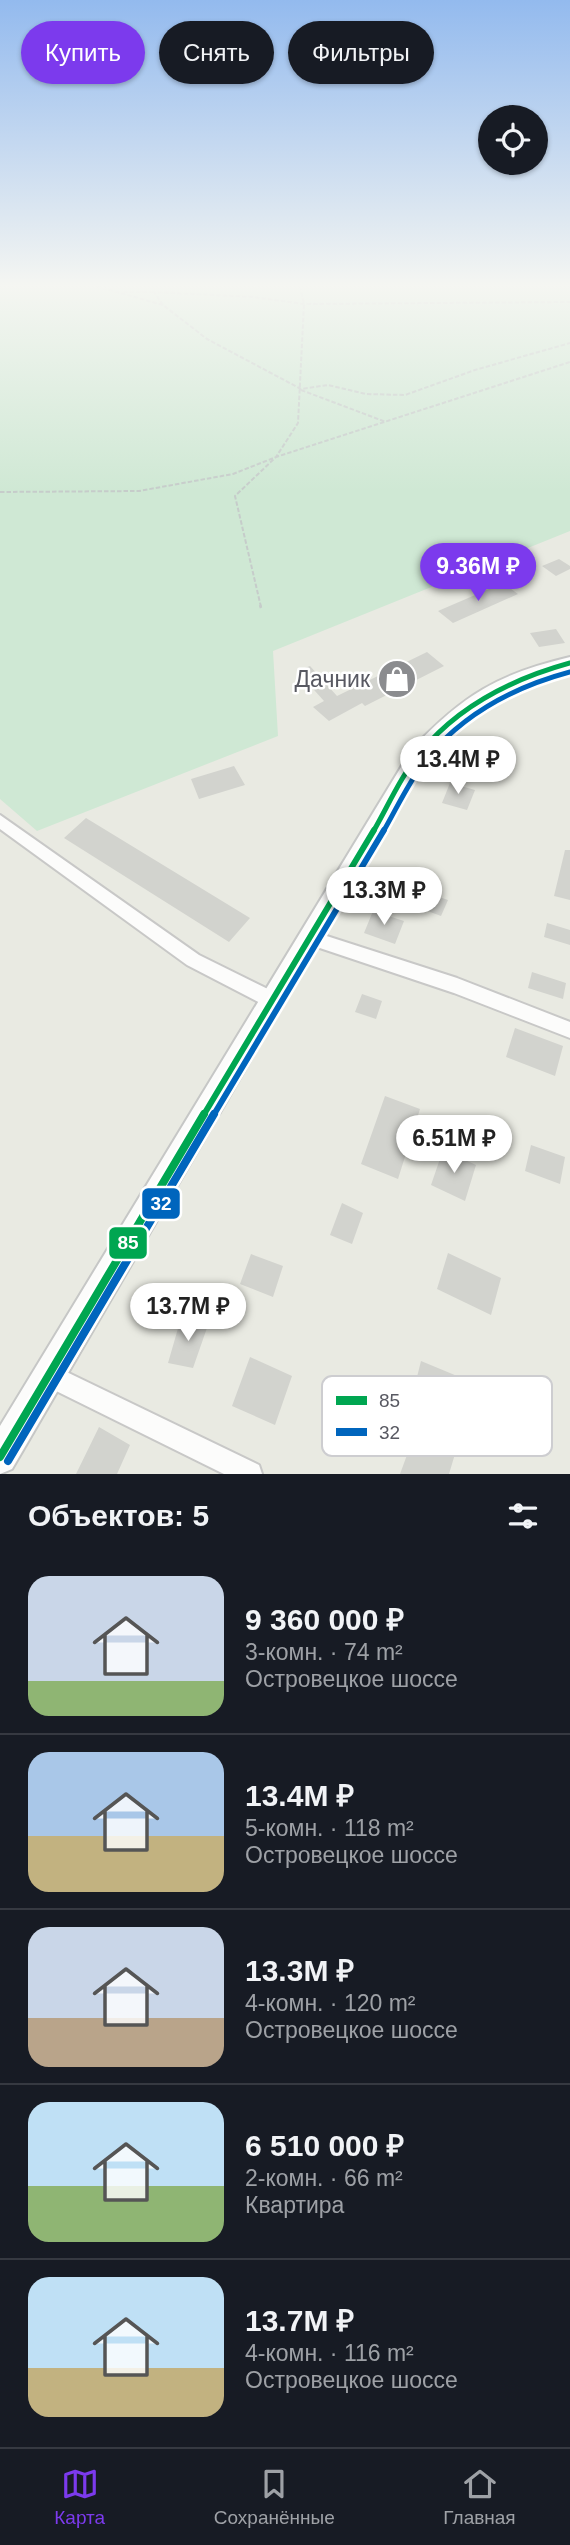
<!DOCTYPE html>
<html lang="ru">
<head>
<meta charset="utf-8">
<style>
  :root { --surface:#171b24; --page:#242831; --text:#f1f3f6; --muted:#9ea1a6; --line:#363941; --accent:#7c3aed }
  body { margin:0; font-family:Arial,sans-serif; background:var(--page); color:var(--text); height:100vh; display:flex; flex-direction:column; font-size:26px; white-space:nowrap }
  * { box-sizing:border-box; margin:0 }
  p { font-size:23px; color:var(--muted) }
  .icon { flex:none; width:38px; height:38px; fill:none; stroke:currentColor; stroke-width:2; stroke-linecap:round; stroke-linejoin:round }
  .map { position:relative; height:1474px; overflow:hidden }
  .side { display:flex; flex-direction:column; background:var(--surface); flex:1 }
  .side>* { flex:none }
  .banner { position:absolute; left:21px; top:21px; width:528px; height:63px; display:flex; gap:14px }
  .fabs { position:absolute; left:478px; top:105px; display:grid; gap:14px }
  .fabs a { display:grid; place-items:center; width:70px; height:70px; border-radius:50%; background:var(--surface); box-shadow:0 2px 5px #0004; font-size:35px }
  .price { position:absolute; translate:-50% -60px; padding:0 16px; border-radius:24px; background:#fff; color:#222; font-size:23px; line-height:46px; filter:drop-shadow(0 2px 4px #0008) }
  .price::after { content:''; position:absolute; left:50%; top:42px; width:21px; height:16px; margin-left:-10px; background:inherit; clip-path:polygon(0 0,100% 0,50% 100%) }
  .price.selected { background:var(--accent); color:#fff }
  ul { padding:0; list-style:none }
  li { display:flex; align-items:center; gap:21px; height:175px; padding:0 28px }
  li+li { border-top:2px solid var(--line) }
  li span { display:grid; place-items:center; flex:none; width:196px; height:140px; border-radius:21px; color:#555 }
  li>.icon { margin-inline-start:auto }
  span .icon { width:84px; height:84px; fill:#fffc; stroke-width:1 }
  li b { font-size:30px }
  h2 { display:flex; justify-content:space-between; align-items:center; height:84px; padding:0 28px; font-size:30px }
  .pill { padding:0 24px; border-radius:32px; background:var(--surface); box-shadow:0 2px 5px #0004; font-size:24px; line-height:63px }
  .pill.selected { background:var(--accent); color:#fff }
  .tab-bar { display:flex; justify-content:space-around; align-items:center; height:98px; border-top:2px solid var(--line); background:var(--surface); font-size:19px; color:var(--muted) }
  .tab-bar a { display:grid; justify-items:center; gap:4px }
  .tab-bar .selected { color:var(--accent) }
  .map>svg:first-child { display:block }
</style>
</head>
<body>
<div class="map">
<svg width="570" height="1474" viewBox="0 0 570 1474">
  <rect width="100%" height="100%" fill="#e9eae2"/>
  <path fill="#cfe8d4" d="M0,286H570V531L273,651L278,736L37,831L0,799Z"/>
  <path fill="#d2d3ce" d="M559,559L570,566V569L556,576L542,566Z
    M503,583L518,594L453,623L438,611Z
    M556,629L565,643L539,647L530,633Z
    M427,652L444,666L365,706L362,703L329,721L313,707L324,701L297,671L310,666L337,696Z
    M234,766L245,785L199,799L191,779Z
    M450,783L475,790L467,810L442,803Z
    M86,818L250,918L229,942L64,838Z
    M565,850H570V900L554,896Z
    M410,887L448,900L441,916L403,902Z
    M373,911L404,921L395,944L364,933Z
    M547,923L570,930V945L544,937Z
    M532,972L566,983L563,999L528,988Z
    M362,994L382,1001L376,1019L355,1012Z
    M515,1028L563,1046L555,1076L506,1057Z
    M385,1096L420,1109L398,1179L361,1164Z
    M531,1145L565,1157L560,1184L525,1171Z
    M443,1150L476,1165L465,1201L431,1185Z
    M342,1203L363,1213L352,1244L330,1235Z
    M448,1253L501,1278L491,1315L437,1289Z
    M251,1254L283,1266L273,1297L240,1284Z
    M181,1318L208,1325L193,1368L168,1363Z
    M250,1357L292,1376L275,1425L232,1406Z
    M421,1361L474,1383L468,1416L413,1393Z
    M99,1427L130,1445L117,1474H76Z
    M414,1436L455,1454L449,1474H400Z"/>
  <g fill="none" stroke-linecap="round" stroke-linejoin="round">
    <defs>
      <path id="minor" d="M0,815L199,955L278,994L281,1000L278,1006L272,1008L266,1006L187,965L0,829Z
        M308,930L457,978L570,1022V1038L454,993L302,942L300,937L302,932Z
        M48,1363L259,1465L262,1474H224L40,1383L36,1375L40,1367Z"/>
      <path id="secondary" d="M570,657V669C506,684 470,711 426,759L12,1469L0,1474V1426L412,749C463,695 498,674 570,657Z"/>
    </defs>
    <use href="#minor" stroke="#c8c8c7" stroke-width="4"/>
    <use href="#secondary" stroke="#c6c7c6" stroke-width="4"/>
    <path stroke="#c6ccca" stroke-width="2" stroke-dasharray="4.5 2" stroke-linecap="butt" d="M96,286L163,305L207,339L301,389L328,385L366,394L405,395L475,370L570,343
      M123,292H154
      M163,305L154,292L253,297L304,304L570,302
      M301,390L386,422
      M0,492L139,491L233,474L276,457L570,362
      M261,607L235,496L276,457L298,423L304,304L300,286"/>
    <path stroke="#c6ccca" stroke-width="2.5" stroke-dasharray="7 3.5" stroke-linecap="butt" d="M260,605L261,608"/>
    <use href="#minor" fill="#fcfcfb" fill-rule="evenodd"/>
    <use href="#secondary" fill="#fcfcfb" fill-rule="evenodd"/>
    <defs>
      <path id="bus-1-far2" d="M373,832C388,806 401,776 420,753C458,706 512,679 570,663"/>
      <path id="bus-1-far1" d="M203,1116L374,830"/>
      <path id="bus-1" d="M0,1457L204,1114"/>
      <path id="bus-2-far2" d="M383,832C397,808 410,779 428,757C465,713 514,687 570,672"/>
      <path id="bus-2-far1" d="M213,1116L384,830"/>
      <path id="bus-2" d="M8,1461L214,1114"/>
    </defs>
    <use href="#bus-1-far2" stroke="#fff" stroke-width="10"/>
    <use href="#bus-1-far1" stroke="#fff" stroke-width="11"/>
    <use href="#bus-1" stroke="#fff" stroke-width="13"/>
    <use href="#bus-2-far2" stroke="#fff" stroke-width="10"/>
    <use href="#bus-2-far1" stroke="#fff" stroke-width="11"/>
    <use href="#bus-2" stroke="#fff" stroke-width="13"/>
    <use href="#bus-1-far2" stroke="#00a651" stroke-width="5"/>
    <use href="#bus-1-far1" stroke="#00a651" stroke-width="6"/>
    <use href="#bus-1" stroke="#00a651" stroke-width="8"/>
    <use href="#bus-2-far2" stroke="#0065bd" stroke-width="5"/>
    <use href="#bus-2-far1" stroke="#0065bd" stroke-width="6"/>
    <use href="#bus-2" stroke="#0065bd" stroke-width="8"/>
  </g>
  <linearGradient id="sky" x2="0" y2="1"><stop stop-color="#93baee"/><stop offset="0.58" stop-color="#f5f6f2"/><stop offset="1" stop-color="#f5f6f2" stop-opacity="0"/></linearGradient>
  <rect width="570" height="492" fill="url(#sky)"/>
  <defs>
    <symbol id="shop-disc" viewBox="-11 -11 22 22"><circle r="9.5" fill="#8b8c8f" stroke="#fff"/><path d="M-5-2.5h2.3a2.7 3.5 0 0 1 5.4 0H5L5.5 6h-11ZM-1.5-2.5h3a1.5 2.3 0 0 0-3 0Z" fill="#fff"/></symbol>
  </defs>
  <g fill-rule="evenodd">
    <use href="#shop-disc" x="375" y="657" width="44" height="44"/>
  </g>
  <g text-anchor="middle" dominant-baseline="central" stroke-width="5" stroke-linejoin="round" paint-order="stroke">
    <g font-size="23" fill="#585962" stroke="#fff" text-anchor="end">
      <text x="370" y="679">Дачник</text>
    </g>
  </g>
  <rect x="322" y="1376" width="230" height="80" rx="10" fill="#fff" stroke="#cdcdd0" stroke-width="2"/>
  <rect x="336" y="1396" width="31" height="9" fill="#00a651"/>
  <rect x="336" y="1428" width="31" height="8" fill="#0065bd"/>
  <g font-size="19" fill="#585962">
    <text x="379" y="1407">85</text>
    <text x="379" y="1439">32</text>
  </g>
  <g stroke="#fff" stroke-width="2.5">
    <rect x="141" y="1187" width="40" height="33" rx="7" fill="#0065bd"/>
    <rect x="108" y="1226" width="40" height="34" rx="7" fill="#00a651"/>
  </g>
  <g font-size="19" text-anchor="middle" font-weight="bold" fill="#fff">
    <text x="161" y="1210">32</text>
    <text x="128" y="1249">85</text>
  </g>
</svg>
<div class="fabs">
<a><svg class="icon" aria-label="locate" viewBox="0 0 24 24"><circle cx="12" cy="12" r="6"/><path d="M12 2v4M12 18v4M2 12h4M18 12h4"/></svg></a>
</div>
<b class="price selected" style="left:478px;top:603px">9.36M ₽</b>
<b class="price" style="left:458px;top:796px">13.4M ₽</b>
<b class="price" style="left:384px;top:927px">13.3M ₽</b>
<b class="price" style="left:454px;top:1175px">6.51M ₽</b>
<b class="price" style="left:188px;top:1343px">13.7M ₽</b>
<div class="banner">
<a class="pill selected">Купить</a>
<a class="pill">Снять</a>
<a class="pill">Фильтры</a>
</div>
</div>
<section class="side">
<h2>Объектов: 5<svg class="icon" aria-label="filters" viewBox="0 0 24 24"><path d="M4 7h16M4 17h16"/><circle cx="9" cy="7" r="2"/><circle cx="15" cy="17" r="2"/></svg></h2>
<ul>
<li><span style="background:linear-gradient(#c9d6e8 75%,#8fb573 0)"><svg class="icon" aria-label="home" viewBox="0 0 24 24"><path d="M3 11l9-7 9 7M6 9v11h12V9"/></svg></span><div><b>9 360 000 ₽</b><p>3-комн. · 74 m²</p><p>Островецкое шоссе</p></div></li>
<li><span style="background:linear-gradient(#a9c7e8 60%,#c2b280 0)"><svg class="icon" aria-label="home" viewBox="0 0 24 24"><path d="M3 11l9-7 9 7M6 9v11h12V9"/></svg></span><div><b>13.4M ₽</b><p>5-комн. · 118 m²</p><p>Островецкое шоссе</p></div></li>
<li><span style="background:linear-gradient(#c9d6e8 65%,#b9a48a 0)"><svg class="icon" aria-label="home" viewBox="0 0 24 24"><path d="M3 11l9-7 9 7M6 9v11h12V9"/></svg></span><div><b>13.3M ₽</b><p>4-комн. · 120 m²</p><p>Островецкое шоссе</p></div></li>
<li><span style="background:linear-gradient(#bfe0f5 60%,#8fb573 0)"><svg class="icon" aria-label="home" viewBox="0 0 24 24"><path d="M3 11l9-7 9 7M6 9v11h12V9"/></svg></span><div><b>6 510 000 ₽</b><p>2-комн. · 66 m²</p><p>Квартира</p></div></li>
<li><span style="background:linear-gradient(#bfe0f5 65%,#c2b280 0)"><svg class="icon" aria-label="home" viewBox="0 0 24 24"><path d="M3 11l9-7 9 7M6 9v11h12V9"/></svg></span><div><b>13.7M ₽</b><p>4-комн. · 116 m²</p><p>Островецкое шоссе</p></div></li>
</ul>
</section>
<nav class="tab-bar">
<a class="selected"><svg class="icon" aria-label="map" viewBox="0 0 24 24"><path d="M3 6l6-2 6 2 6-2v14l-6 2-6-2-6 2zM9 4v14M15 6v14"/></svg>Карта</a>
<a><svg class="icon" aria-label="saved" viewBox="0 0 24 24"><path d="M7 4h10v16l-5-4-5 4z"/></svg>Сохранённые</a>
<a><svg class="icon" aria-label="home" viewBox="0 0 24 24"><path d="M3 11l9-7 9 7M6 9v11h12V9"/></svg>Главная</a>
</nav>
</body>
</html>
